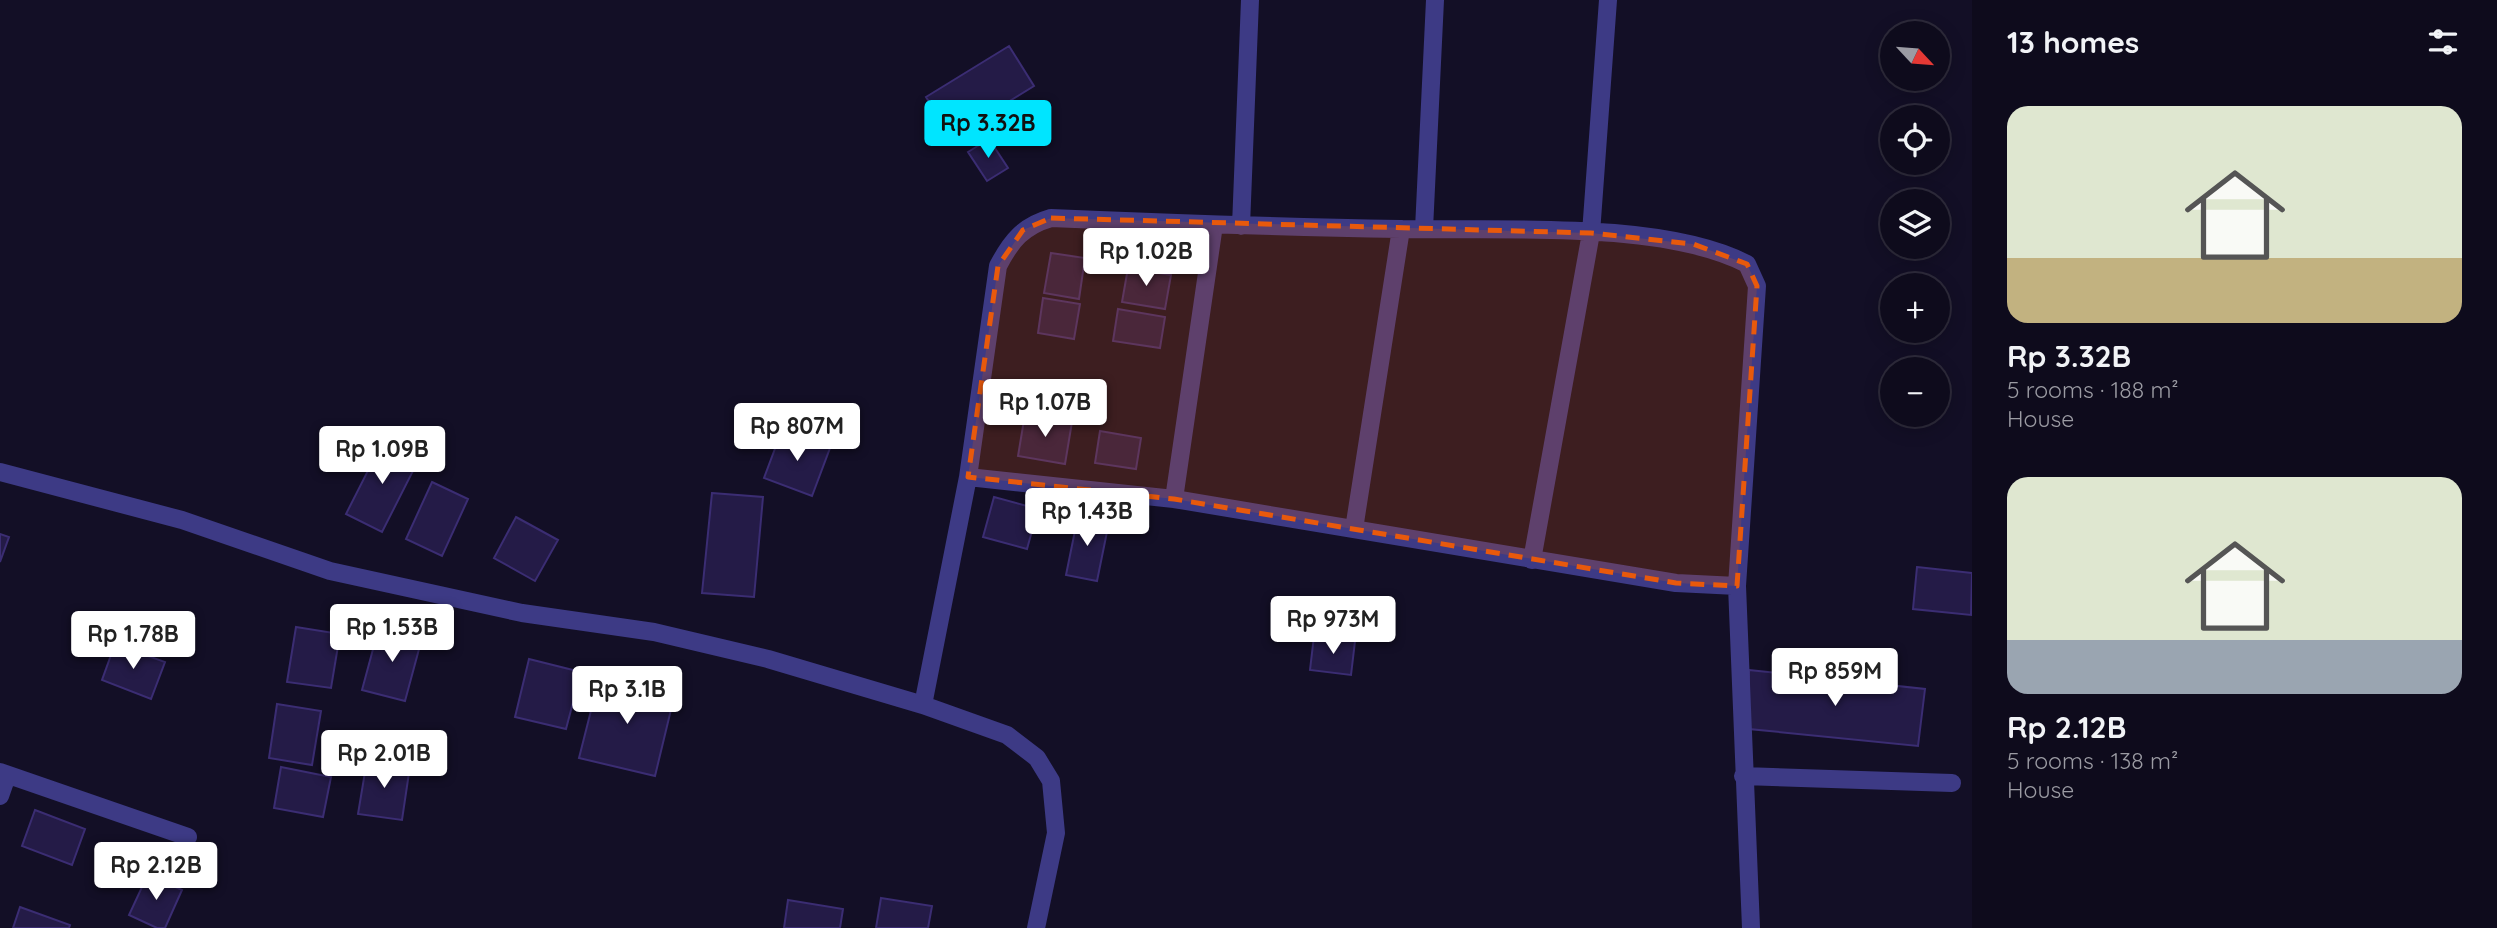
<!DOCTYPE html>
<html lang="en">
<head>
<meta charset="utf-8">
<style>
  :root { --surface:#0e0b1c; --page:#171425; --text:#f1f3f6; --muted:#9b9ba3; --line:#2e2b3b; --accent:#00e5ff }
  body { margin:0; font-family:Quicksand,sans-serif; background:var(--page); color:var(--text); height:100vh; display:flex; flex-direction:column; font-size:26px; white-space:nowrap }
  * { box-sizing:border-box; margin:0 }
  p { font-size:23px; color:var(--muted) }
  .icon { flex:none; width:38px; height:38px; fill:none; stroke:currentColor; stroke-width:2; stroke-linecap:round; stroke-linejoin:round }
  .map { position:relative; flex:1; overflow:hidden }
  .sheet { display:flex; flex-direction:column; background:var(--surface); width:525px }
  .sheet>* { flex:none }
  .needle { width:46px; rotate:116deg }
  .buttons { position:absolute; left:1880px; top:21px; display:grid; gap:14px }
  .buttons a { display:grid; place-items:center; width:70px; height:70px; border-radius:50%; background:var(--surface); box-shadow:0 4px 18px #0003,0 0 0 2px var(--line); font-size:35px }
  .price { position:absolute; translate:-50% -60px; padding:0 16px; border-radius:7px; background:#fff; color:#222; font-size:23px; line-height:46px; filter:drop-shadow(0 2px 4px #0008) }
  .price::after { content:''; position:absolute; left:50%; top:42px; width:21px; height:16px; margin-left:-10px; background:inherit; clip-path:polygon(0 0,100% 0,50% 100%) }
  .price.selected { background:var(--accent); color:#111 }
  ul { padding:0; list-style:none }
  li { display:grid; align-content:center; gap:14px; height:371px; padding:0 35px }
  li span { display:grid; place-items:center; height:217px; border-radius:21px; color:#555 }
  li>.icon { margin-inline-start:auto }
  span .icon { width:126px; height:126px; fill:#fffc; stroke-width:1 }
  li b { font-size:30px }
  h2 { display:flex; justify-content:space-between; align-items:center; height:84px; padding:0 35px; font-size:30px }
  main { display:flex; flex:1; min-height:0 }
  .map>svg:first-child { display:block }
</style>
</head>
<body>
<main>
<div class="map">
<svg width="1972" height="928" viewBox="0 0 1972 928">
  <rect width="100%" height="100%" fill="#130f26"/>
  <path fill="#241b47" stroke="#3b2d73" stroke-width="2" d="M1009,46L1034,86L951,137L926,97Z
    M989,139L1008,168L987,181L968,152Z
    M1051,253L1085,258L1079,299L1044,293Z
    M1128,268L1171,275L1165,309L1122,302Z
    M1043,298L1080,304L1074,339L1038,333Z
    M1118,309L1165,317L1160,348L1113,341Z
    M1025,414L1072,422L1065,464L1018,456Z
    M782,430L830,448L812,496L764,478Z
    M1100,431L1141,438L1136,469L1095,463Z
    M383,441L419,459L382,532L346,514Z
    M432,482L468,499L442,556L406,539Z
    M712,493L763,497L754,597L702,593Z
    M994,497L1038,509L1027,549L983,537Z
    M1078,516L1109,522L1097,581L1066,575Z
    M516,517L558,540L535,581L494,558Z
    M0,534L9,537L0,562Z
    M1917,567L1972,573L1971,615L1913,609Z
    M296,627L340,634L331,688L287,682Z
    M379,627L422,638L405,701L362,690Z
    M1314,636L1355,641L1351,675L1310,670Z
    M115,644L165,662L151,699L102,680Z
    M529,659L581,672L566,729L515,717Z
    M1749,670L1925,689L1918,746L1749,729Z
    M600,675L675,693L655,776L579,758Z
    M277,704L321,711L312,765L269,758Z
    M367,760L410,766L402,820L358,814Z
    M281,767L331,777L323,817L274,808Z
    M35,810L85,829L72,865L22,846Z
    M148,874L182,890L165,928H157L129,915Z
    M881,898L932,906L928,928H876Z
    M788,900L843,909L840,928H784Z
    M20,907L70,925L69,928H13Z"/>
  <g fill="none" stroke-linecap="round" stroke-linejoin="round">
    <path stroke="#3d3a85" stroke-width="18" d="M1241,226L1250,0
      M1424,229L1435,0
      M0,472L182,520L330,571L522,613L654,632L768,659L923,705L1007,735L1037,758L1051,781L1056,833L1036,928
      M968,477L1174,499L1676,583L1737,586
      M1174,499L1214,225
      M1354,529L1401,229
      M1532,560L1591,233L1608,0
      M923,705L968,477L998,266C1011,241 1023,226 1051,218C1167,223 1284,227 1401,229C1498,231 1662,220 1747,264L1757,286L1737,586L1751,928
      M0,772L188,837
      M1743,776L1952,783
      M0,796L7,776"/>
  </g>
  <path fill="#e8590c" fill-opacity="0.2" stroke="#e8590c" stroke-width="5" stroke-dasharray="14 9" stroke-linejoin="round" d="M1051,218L1591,233L1693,244L1747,264L1757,286L1737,586L1676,583L1174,499L968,477L998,266L1023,230Z"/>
</svg>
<div class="buttons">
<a><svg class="needle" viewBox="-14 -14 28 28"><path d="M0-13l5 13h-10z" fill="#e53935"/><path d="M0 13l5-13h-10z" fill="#9b9ba3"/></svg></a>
<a><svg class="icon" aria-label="locate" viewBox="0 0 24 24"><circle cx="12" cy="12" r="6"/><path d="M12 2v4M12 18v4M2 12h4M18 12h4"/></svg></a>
<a><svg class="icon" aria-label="layers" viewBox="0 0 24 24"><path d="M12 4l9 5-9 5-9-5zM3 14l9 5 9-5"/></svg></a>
<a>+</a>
<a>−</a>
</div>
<b class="price selected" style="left:988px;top:160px">Rp 3.32B</b>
<b class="price" style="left:1146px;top:288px">Rp 1.02B</b>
<b class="price" style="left:1045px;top:439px">Rp 1.07B</b>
<b class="price" style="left:797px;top:463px">Rp 807M</b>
<b class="price" style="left:382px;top:486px">Rp 1.09B</b>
<b class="price" style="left:1087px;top:548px">Rp 1.43B</b>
<b class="price" style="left:1333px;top:656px">Rp 973M</b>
<b class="price" style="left:392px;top:664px">Rp 1.53B</b>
<b class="price" style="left:133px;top:671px">Rp 1.78B</b>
<b class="price" style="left:1835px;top:708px">Rp 859M</b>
<b class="price" style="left:627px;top:726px">Rp 3.1B</b>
<b class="price" style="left:384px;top:790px">Rp 2.01B</b>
<b class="price" style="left:156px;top:902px">Rp 2.12B</b>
</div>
<section class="sheet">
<h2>13 homes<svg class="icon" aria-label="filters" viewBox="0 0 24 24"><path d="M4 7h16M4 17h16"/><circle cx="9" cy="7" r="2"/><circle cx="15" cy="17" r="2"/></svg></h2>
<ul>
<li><span style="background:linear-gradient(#dfe7d0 70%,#c2b280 0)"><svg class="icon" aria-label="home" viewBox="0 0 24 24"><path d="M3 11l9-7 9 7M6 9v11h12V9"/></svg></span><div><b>Rp 3.32B</b><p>5 rooms · 188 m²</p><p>House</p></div></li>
<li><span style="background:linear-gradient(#dfe7d0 75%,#9aa5b1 0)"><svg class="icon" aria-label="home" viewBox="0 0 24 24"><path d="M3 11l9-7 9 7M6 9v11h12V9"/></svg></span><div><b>Rp 2.12B</b><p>5 rooms · 138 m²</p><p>House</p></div></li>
</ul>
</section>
</main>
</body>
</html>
